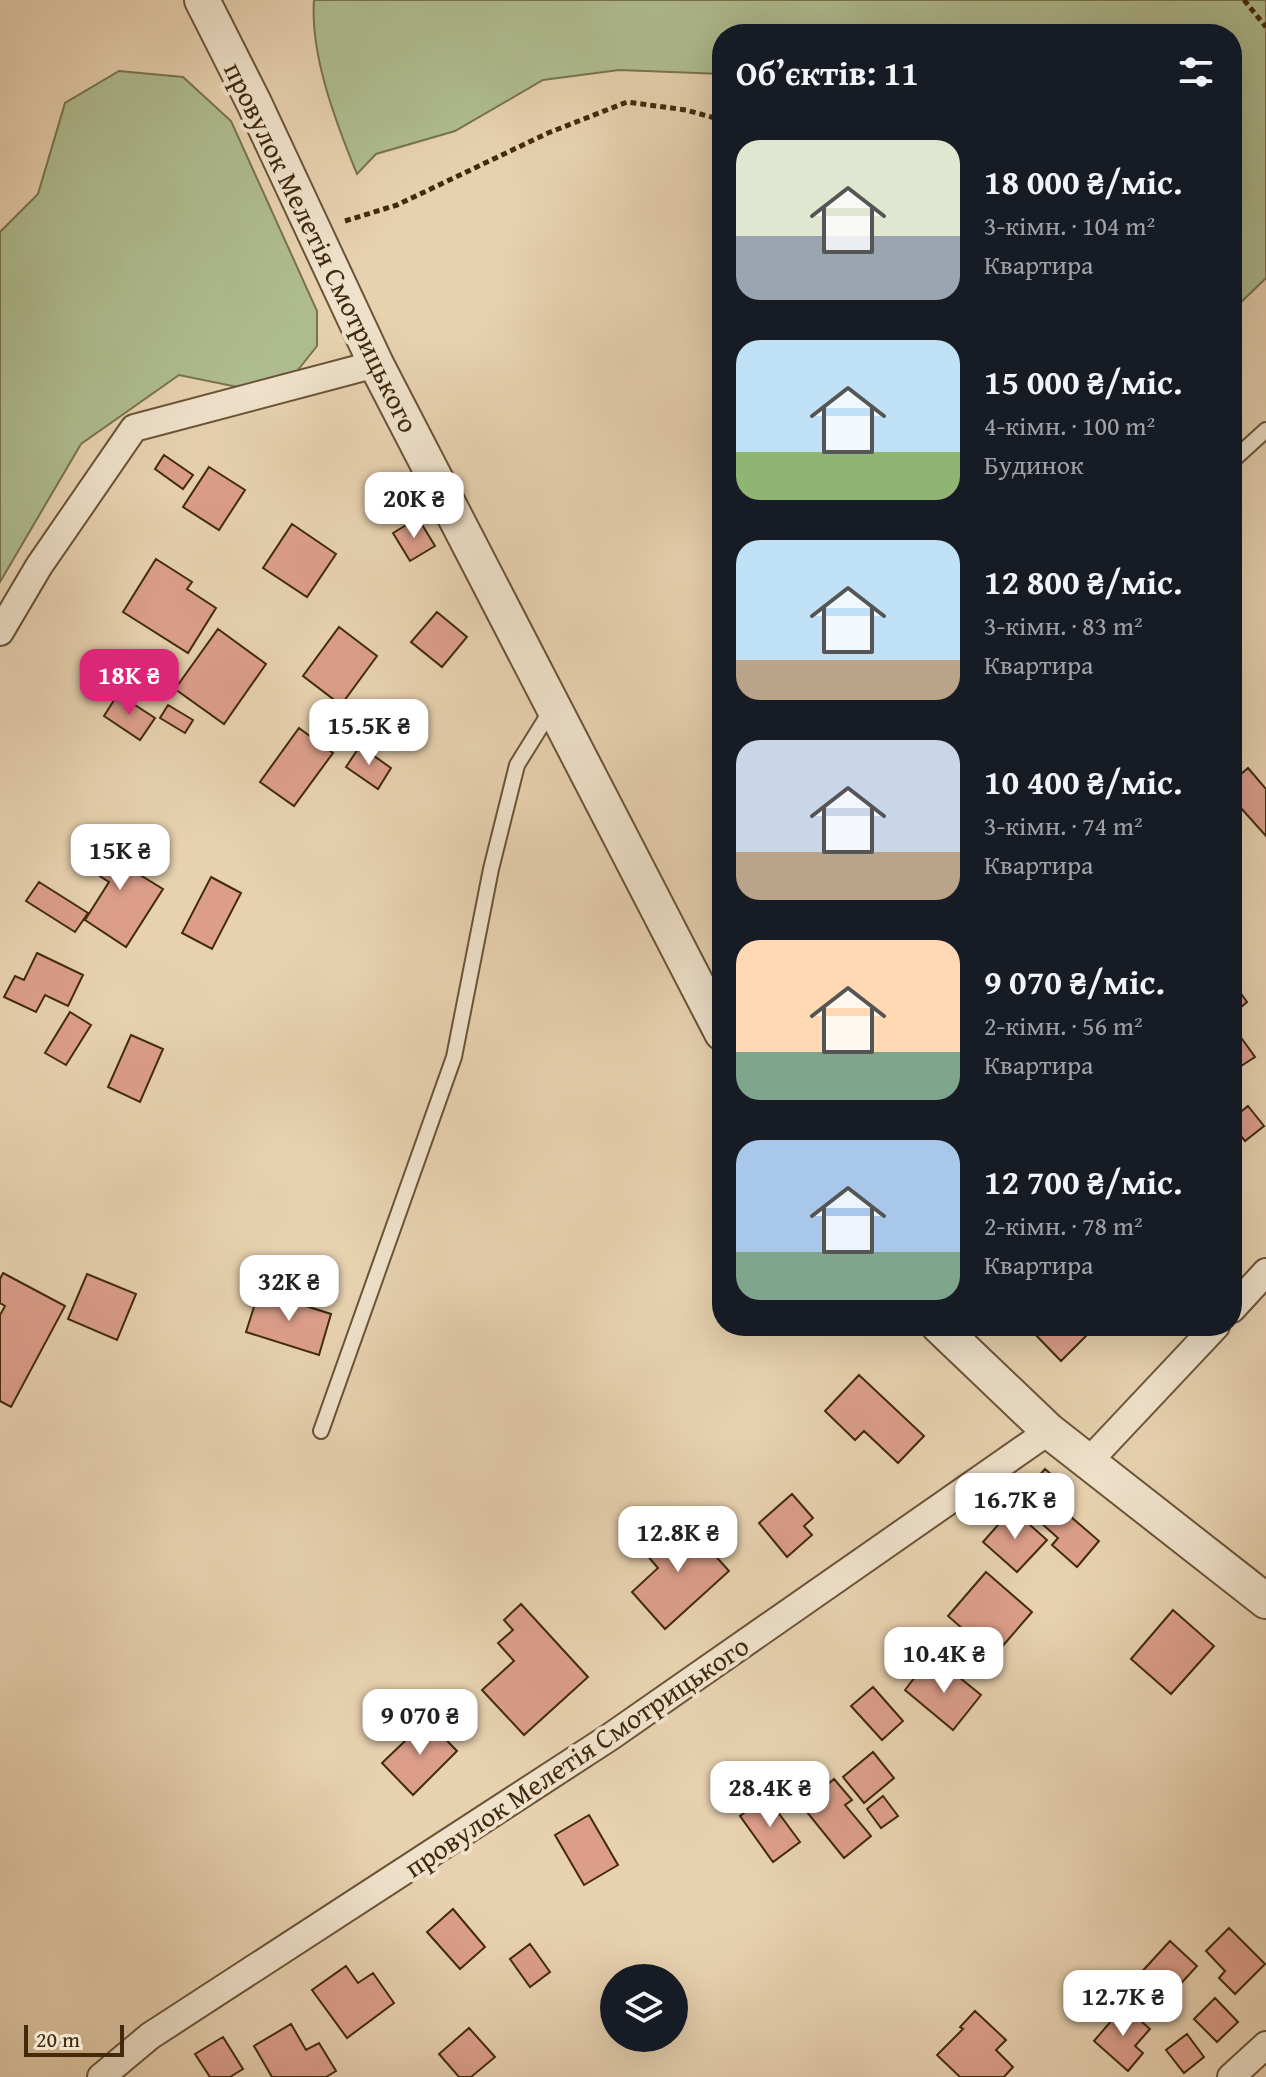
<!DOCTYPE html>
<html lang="uk">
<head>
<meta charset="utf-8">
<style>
  :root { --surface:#171b24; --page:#20242c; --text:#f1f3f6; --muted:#9ea1a6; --accent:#db2777 }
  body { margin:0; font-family:"Gentium Book Plus",serif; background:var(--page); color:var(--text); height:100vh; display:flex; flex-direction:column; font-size:30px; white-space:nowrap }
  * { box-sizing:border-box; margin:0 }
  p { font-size:26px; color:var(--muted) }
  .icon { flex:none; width:44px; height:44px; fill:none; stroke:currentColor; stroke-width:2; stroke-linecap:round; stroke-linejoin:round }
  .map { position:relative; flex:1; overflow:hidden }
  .panel { position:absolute; left:712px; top:24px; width:530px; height:1312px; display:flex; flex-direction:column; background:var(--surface); border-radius:32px; box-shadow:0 8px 32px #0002 }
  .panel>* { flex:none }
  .tools { position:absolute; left:600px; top:1964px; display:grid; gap:16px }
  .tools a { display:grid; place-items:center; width:88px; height:88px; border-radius:50%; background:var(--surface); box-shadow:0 8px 32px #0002; font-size:40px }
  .scale { position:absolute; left:24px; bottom:20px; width:100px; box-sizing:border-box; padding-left:8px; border:4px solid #422b0d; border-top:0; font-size:22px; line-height:28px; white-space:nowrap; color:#422b0d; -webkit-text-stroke:6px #efe1cb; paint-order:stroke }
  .price { position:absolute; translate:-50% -68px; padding:0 18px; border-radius:16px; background:#fff; color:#222; font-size:26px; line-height:52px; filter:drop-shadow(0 2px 4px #0008) }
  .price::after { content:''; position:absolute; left:50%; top:48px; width:24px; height:18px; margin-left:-12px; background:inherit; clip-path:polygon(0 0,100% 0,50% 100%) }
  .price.current { background:var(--accent); color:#fff }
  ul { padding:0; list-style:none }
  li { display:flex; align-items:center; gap:24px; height:200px; padding:0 24px }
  li span { display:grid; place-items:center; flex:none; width:224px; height:160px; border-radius:24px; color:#555 }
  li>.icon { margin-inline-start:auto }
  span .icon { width:96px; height:96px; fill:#fffc; stroke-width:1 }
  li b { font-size:34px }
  h2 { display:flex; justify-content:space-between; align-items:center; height:96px; padding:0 24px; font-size:34px }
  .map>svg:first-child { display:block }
</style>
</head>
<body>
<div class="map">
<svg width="1266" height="2077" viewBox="0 0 1266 2077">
  <rect width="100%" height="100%" fill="#e7d1af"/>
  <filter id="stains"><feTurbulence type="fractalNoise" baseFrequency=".0025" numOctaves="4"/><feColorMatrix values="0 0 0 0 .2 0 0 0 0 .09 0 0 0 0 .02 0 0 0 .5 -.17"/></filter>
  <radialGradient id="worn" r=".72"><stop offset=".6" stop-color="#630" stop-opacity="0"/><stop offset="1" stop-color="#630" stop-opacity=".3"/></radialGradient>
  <path fill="#afbd90" stroke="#78744e" stroke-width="2" d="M314,0H1266V278L1232,311V34H722V74L619,70L543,80L455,131L376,154L357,174C336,123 310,55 314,0Z
    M119,71L183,77L231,121L317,311V346L294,375L262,392L179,375L81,444L0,582V232L38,194L65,103Z"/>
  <path fill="#dc9e8b" stroke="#422b0d" stroke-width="2" d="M164,455L193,475L183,489L155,469Z
    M209,467L245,490L219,530L183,507Z
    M418,518L435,546L410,561L393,533Z
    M292,524L336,554L307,597L263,568Z
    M156,559L192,582L187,589L216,608L188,653L123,612Z
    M437,612L467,637L442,667L411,642Z
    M339,627L377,656L341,705L303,676Z
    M218,629L266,664L224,724L175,689Z
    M118,694L155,718L140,740L104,716Z
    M168,705L193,720L185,733L160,718Z
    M299,728L333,753L294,806L260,782Z
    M360,746L391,768L378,789L346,767Z
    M1248,768L1266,789V836L1232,798V782Z
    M105,834L140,857L132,870L163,889L126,947L85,920L109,882L84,866Z
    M211,877L241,893L212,949L182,933Z
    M39,882L88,913L75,932L26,901Z
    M37,953L83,975L68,1006L45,995L36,1012L4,997L15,976L24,980Z
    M1237,988L1247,1002L1235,1012L1232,1008V992Z
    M70,1012L91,1025L66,1065L45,1053Z
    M1232,1025L1255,1057L1238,1068L1232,1060Z
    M131,1035L163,1049L140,1102L108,1087Z
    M1248,1106L1264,1126L1245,1141L1232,1125V1119Z
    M3,1273L65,1306L11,1407L0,1401V1315L5,1306L0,1303V1279Z
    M87,1274L136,1294L117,1340L68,1319Z
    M259,1291L331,1314L319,1355L246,1332Z
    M1027,1326H1086L1091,1331L1061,1361Z
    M859,1375L924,1436L898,1463L864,1431L855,1440L825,1411Z
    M1045,1469L1067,1488L1050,1506L1029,1487Z
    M792,1494L813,1518L804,1526L812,1535L787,1557L759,1523Z
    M1056,1504L1099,1541L1077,1567L1052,1545L1058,1538L1040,1522Z
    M1012,1509L1047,1540L1017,1572L983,1542Z
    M682,1519L729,1571L665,1629L632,1592L658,1568L645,1553Z
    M986,1572L1032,1612L994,1656L948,1616Z
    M521,1604L588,1677L524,1735L482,1690L514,1661L498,1643L513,1630L504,1620Z
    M1173,1610L1214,1646L1171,1694L1131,1659Z
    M944,1665L981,1695L953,1730L905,1690L922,1668L934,1678Z
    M873,1687L903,1721L882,1740L851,1706Z
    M427,1720L457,1751L413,1795L382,1763Z
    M873,1752L894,1778L864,1803L843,1777Z
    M834,1779L852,1800L845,1805L871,1836L844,1858L802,1806Z
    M766,1796L800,1842L773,1862L740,1816Z
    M883,1796L898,1816L881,1828L867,1809Z
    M589,1815L618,1865L584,1885L555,1835Z
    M453,1909L485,1947L460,1969L427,1932Z
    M1229,1928L1265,1964L1235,1994L1219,1978L1225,1971L1206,1951Z
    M1170,1941L1197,1966L1164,2002L1137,1977Z
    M530,1944L550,1972L530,1987L510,1959Z
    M346,1966L358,1983L373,1973L394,2003L347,2038L312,1990Z
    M1215,1998L1238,2022L1217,2042L1194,2019Z
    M1124,2006L1150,2029L1135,2046L1143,2053L1128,2071L1094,2041Z
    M975,2011L1006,2040L996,2050L1013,2067L1004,2077H960L937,2055L963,2029L960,2027Z
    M291,2024L306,2050L319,2043L336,2071L326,2077H272L254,2046Z
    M469,2028L495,2057L471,2077H459L439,2054Z
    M1187,2034L1204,2057L1184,2073L1166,2050Z
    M223,2037L243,2069L230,2077H210L195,2054Z"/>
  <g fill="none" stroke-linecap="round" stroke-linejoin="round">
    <defs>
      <path id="service" d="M1232,461L1266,430
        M321,1431L454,1057L491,869L517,765L553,707"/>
      <path id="minor" d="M0,632L39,566L134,428L376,364
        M1232,1309L1266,1272
        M1088,1462L1216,1326
        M101,2077L150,2036L610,1737L1049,1431
        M1231,2077L1266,2045"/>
      <path id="tertiary" d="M202,0L254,103L376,364L722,1033
        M939,1326L1049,1431L1266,1601"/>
    </defs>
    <use href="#service" stroke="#6b5436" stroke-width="18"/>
    <use href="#minor" stroke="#6b5436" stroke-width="30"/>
    <use href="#tertiary" stroke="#6b5436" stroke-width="38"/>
    <path stroke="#422b0d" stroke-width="5" stroke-dasharray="6 4" stroke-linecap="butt" d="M1244,0L1266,27
      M345,221L397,205L548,133L627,102L686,110L722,120"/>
    <use href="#service" stroke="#efe1cb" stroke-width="14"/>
    <use href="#minor" stroke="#efe1cb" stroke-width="26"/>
    <use href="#tertiary" stroke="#efe1cb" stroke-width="34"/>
  </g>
  <g text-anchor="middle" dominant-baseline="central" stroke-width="8" stroke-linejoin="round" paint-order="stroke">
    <g font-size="28" fill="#422b0d" stroke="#efe1cb">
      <text transform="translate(322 247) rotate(64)">провулок Мелетія Смотрицького</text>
      <text transform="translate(576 1756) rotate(-34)">провулок Мелетія Смотрицького</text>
    </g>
  </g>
  <rect width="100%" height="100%" filter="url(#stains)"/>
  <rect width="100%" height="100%" fill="url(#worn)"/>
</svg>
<div class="tools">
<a><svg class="icon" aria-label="layers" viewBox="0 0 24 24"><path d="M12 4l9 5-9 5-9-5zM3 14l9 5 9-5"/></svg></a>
</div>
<div class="scale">20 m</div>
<b class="price" style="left:414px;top:540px">20K ₴</b>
<b class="price current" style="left:129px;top:717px">18K ₴</b>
<b class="price" style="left:369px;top:767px">15.5K ₴</b>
<b class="price" style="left:120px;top:892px">15K ₴</b>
<b class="price" style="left:289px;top:1323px">32K ₴</b>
<b class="price" style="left:1015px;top:1541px">16.7K ₴</b>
<b class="price" style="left:678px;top:1574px">12.8K ₴</b>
<b class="price" style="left:944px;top:1695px">10.4K ₴</b>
<b class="price" style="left:420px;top:1757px">9 070 ₴</b>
<b class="price" style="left:770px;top:1829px">28.4K ₴</b>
<b class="price" style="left:1123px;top:2038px">12.7K ₴</b>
<section class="panel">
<h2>Об’єктів: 11<svg class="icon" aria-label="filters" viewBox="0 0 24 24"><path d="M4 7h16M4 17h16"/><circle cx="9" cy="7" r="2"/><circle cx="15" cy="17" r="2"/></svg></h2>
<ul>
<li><span style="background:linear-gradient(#dfe7d0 60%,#9aa5b1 0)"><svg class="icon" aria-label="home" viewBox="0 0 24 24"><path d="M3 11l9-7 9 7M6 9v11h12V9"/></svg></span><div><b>18 000 ₴/міс.</b><p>3-кімн. · 104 m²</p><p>Квартира</p></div></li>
<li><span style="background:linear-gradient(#bfe0f5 70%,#8fb573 0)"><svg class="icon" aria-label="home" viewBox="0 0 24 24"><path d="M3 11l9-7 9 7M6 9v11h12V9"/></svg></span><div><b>15 000 ₴/міс.</b><p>4-кімн. · 100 m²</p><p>Будинок</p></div></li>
<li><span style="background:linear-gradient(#bfe0f5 75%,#b9a48a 0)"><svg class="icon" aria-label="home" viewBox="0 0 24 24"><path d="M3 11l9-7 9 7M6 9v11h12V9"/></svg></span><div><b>12 800 ₴/міс.</b><p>3-кімн. · 83 m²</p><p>Квартира</p></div></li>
<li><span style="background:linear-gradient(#c9d6e8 70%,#b9a48a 0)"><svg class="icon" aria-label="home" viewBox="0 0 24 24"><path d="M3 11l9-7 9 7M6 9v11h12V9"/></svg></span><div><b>10 400 ₴/міс.</b><p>3-кімн. · 74 m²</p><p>Квартира</p></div></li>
<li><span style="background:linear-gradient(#ffd9b3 70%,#7fa58c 0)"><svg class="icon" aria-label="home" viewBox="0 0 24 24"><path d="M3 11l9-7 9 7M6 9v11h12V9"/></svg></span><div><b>9 070 ₴/міс.</b><p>2-кімн. · 56 m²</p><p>Квартира</p></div></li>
<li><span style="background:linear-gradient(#a9c7e8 70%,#7fa58c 0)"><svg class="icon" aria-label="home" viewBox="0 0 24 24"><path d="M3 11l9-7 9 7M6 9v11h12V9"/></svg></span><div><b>12 700 ₴/міс.</b><p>2-кімн. · 78 m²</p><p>Квартира</p></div></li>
</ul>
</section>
</div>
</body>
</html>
